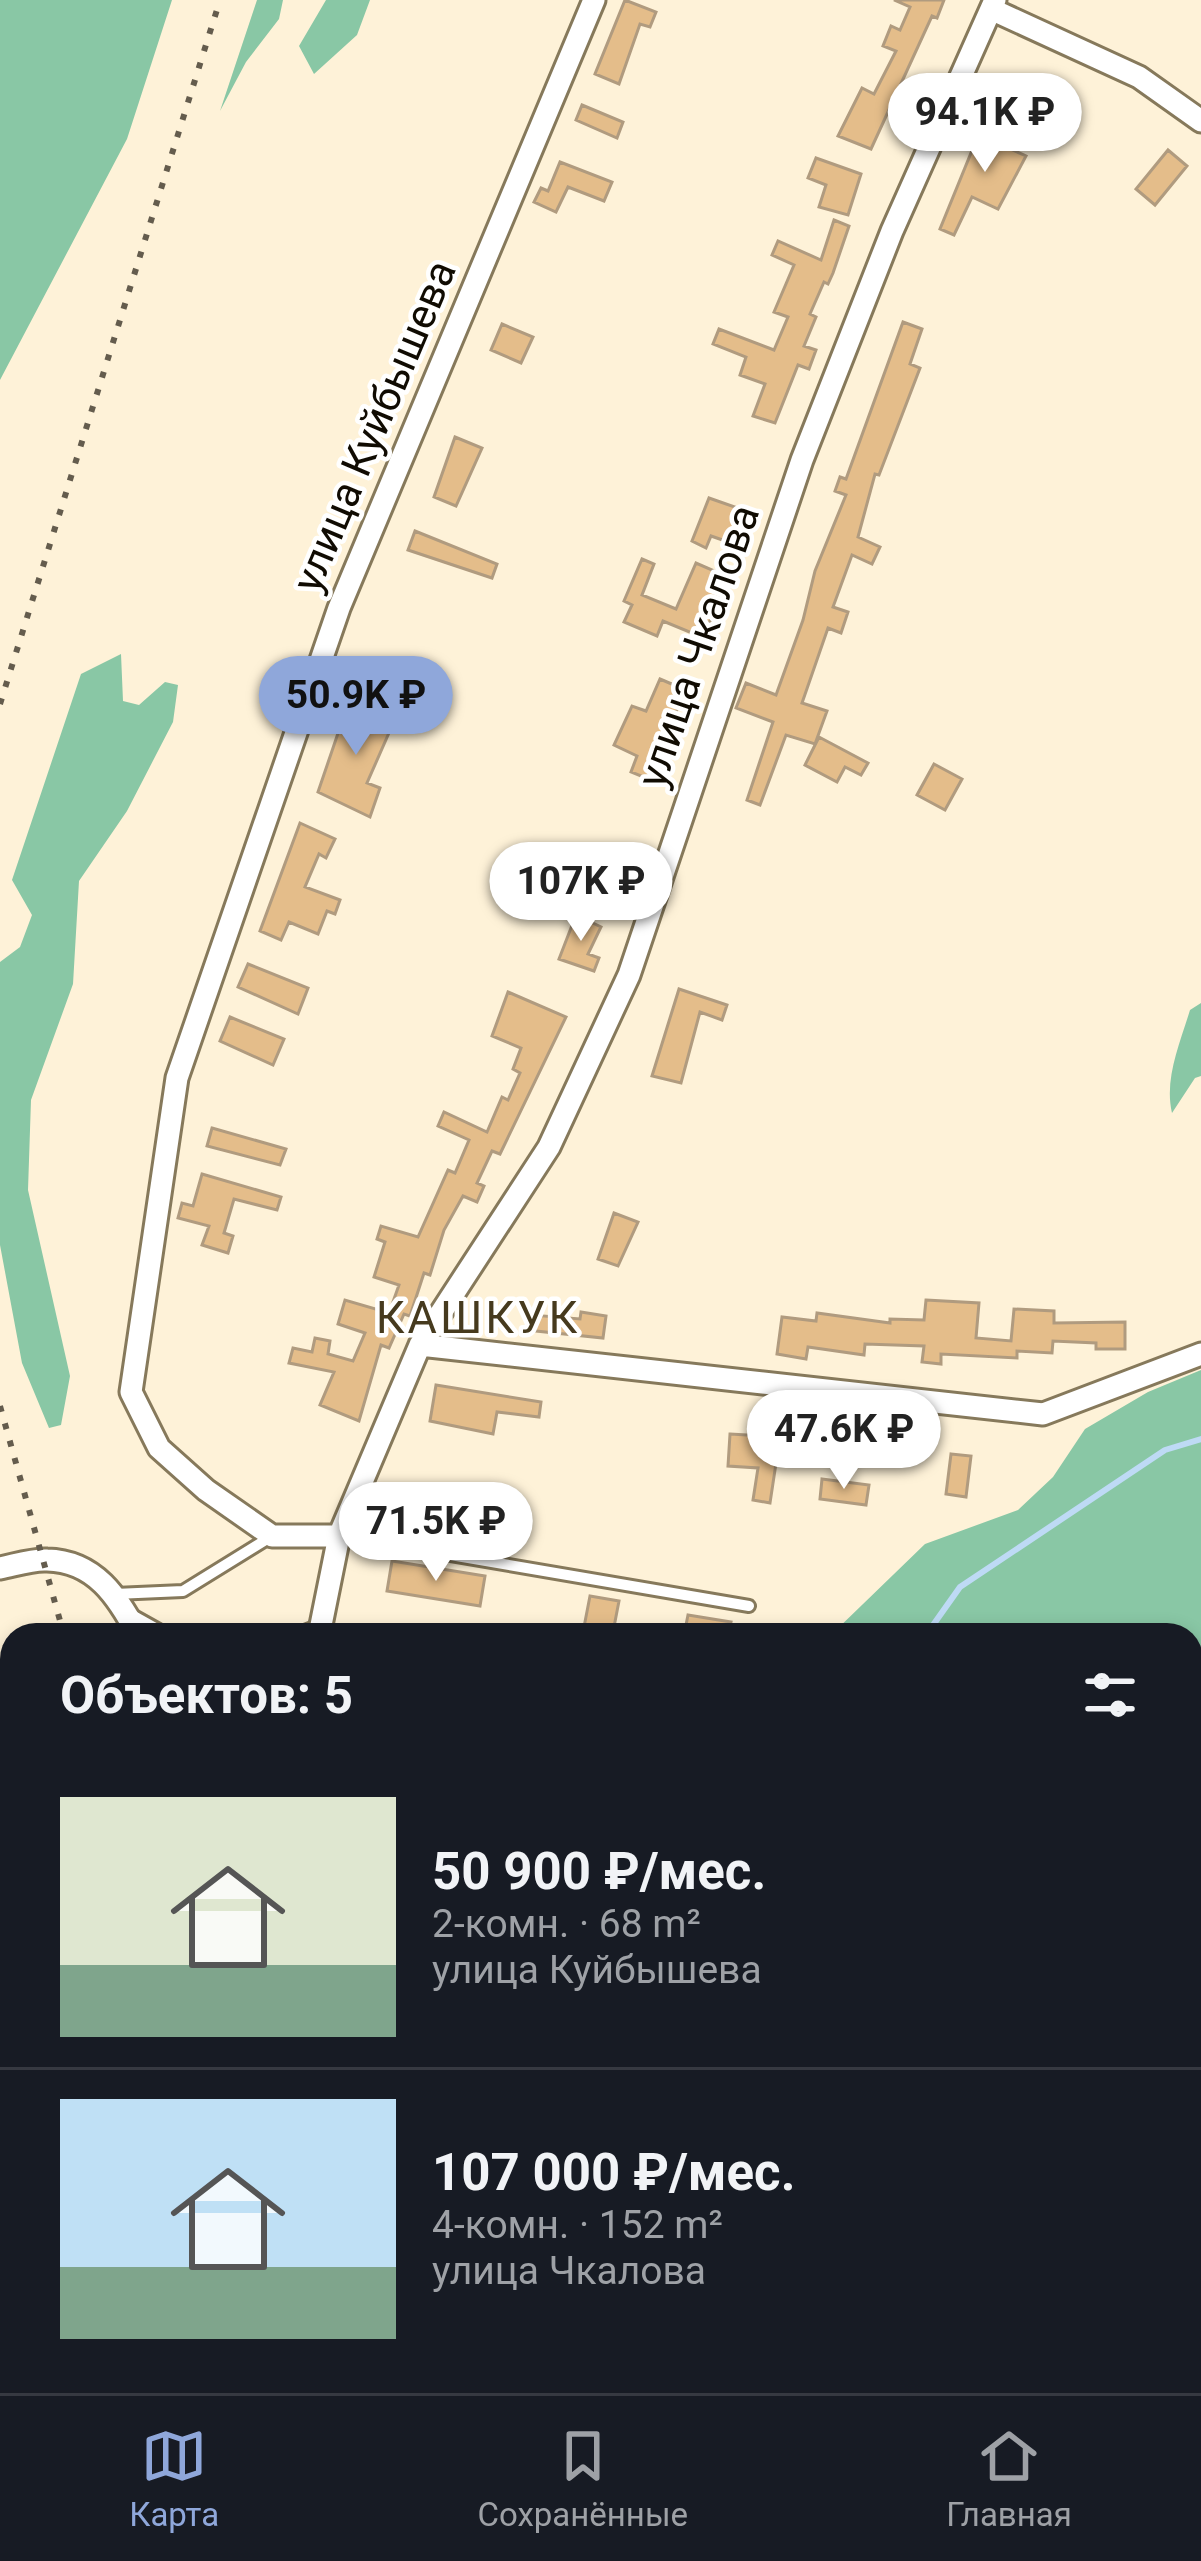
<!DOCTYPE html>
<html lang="ru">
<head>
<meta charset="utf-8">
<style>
  :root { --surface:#171b24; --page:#242831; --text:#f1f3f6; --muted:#9ea1a6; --line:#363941; --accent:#8fa7da }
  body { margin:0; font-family:Roboto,sans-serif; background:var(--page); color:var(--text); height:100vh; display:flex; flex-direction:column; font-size:45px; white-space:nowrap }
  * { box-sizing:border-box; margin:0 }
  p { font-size:39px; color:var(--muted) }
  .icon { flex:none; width:66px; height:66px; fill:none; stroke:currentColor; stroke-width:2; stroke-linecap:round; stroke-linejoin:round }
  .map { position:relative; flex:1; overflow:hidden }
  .side { position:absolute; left:0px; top:1623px; width:1203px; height:771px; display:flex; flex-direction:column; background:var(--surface); border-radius:36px 36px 0 0; box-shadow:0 6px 18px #0003 }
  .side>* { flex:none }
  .price { position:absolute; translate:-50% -102px; padding:0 27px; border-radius:42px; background:#fff; color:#222; font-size:39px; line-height:78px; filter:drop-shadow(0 3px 6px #0008) }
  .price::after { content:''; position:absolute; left:50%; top:72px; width:36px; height:27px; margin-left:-18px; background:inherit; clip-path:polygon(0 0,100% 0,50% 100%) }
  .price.active { background:var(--accent); color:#111 }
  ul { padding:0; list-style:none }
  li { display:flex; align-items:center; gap:36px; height:300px; padding:0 60px }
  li+li { border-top:3px solid var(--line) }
  li span { display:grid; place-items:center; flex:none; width:336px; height:240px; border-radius:0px; color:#555 }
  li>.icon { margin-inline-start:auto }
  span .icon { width:144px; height:144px; fill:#fffc; stroke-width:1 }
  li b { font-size:51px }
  h2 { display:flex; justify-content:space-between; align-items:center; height:144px; padding:0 60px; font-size:51px }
  .tab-bar { display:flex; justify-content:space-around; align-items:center; height:168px; border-top:3px solid var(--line); background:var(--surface); font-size:33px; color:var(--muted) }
  .tab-bar a { display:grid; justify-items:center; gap:6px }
  .tab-bar .active { color:var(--accent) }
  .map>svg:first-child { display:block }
</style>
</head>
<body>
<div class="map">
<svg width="1201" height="2393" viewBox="0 0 1201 2393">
  <rect width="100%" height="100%" fill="#fef2d8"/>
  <path fill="#89c7a5" d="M0,0H172L127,139L0,380Z
    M257,0H283L279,19L246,62L220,111Z
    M326,0H370L357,35L314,74L299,46Z
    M121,654L123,701L139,705L165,682L178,685L173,722L127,811L79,881L73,984L31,1100L28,1190L70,1376L61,1425L49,1428L22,1363L0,1245V962L20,947L32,915L12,880L81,674Z
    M1201,1003V1076L1195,1078L1172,1113C1164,1079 1180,1043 1190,1010Z
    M1201,1370V2001L1191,2010V1635H831L925,1544L1018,1510L1053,1477L1085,1429L1148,1392Z
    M1191,2252H1201V2393H329L335,2382H1191Z"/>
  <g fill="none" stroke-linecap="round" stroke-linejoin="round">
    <path stroke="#bedaf5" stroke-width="6" d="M926,1635L960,1587L1165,1450L1201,1439
      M0,1837L12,1835
      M505,2393V2382
      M666,2393L668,2382"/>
  </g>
  <path fill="#e4bd8a" stroke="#b09b7f" stroke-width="3" d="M625,0L656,12L650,27L640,24L619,84L595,74Z
    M894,0H944L937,18L932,16L871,149L838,136L862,88L874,94L896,51L883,46L891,26L900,30L910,7Z
    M582,105L623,122L617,138L576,120Z
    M990,120L1013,132L1006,147L1026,156L998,209L972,197L954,235L940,229L971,153Z
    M1168,150L1187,166L1155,205L1136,189Z
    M816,158L861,174L848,215L819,207L826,185L808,178Z
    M560,162L612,182L604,201L568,187L556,212L534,202L541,188L548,191Z
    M834,220L849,226L833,273L828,284L824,282L810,314L816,317L804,346L816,350L809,369L798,365L775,423L753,416L765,384L740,375L746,357L713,344L719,329L774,350L788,317L774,312L794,265L772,255L778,241L821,260Z
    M903,322L922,329L910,364L920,368L879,475L875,474L858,537L880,547L872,564L852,555L833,607L848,612L841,633L828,628L802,703L827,711L815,744L786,735L760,805L747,800L773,722L736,708L746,683L776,695L803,620L815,571L846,495L835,491L840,477L846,479Z
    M502,324L533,337L521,363L491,350Z
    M455,437L482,448L456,506L434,497Z
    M709,498L749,512L737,545L711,536L706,548L692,541Z
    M415,531L497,564L492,578L408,550Z
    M642,559L654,564L642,595L676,609L696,563L726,576L704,638L663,621L657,636L624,622L632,605L624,601Z
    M660,679L686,690L655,758L660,760L651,780L631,772L637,756L614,745L632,706L646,711Z
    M349,701L395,719L367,783L380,788L370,817L318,792Z
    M819,737L868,763L861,775L845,767L837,782L805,765Z
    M934,764L962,779L945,810L917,795Z
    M300,823L335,839L326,858L319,854L305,887L340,900L335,914L327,911L318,934L289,922L281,940L260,931Z
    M576,915L601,927L588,954L599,958L594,971L559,959Z
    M248,964L308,988L298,1014L238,987Z
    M679,989L727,1005L722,1020L700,1012L681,1083L652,1076Z
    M508,992L566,1017L500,1154L492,1151L477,1183L484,1186L477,1202L463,1196L444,1230L430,1275L424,1273L410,1316L404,1314L389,1348L381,1345L359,1421L320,1405L334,1372L289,1363L293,1348L312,1352L315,1338L330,1341L328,1354L353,1361L365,1333L338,1324L345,1300L389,1313L399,1285L374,1277L385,1242L377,1239L381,1226L418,1237L448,1170L455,1173L469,1140L438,1126L444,1112L487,1132L502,1097L508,1100L520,1073L513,1069L521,1048L492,1036Z
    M230,1017L284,1039L273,1065L220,1041Z
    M212,1128L286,1149L280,1165L207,1146Z
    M202,1174L281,1197L277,1210L234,1199L224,1233L233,1236L228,1253L202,1245L209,1226L178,1218L182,1203L193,1206Z
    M614,1213L638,1222L618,1266L598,1259Z
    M926,1300L979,1303L976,1338L1011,1341L1014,1309L1054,1311V1323L1125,1322V1349H1096V1343L1053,1341L1052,1353L1017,1351V1358L941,1354V1364L922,1362L924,1346L865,1344L864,1355L808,1347L806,1359L777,1354L782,1317L816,1321L817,1313L890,1323V1319L924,1320Z
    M581,1312L606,1316L603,1338L536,1331L531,1327L532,1315L580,1319Z
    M436,1385L541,1402L539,1417L497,1412L493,1434L430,1421Z
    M730,1434L780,1437L770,1503L753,1500L758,1468L728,1466Z
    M951,1454L971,1456L966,1497L946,1494Z
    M822,1479L869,1485L866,1505L820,1499Z
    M392,1561L485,1576L480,1606L387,1591Z
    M590,1596L619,1601L613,1632L584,1627Z
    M688,1615L731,1622L728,1635H684Z"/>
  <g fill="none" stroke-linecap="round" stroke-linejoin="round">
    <defs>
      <path id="service" d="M339,1536L749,1606
        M115,1594L183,1591L272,1536
        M134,1616L168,1635
        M294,1635L320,1625"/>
      <path id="minor" d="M993,10L1139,77L1201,121
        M420,1345L1043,1414L1201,1354
        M339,1536H272L206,1490L159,1448L131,1392L177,1078L339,608L594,0
        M0,1568C15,1565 33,1559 47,1560C95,1561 118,1597 138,1635
        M319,1635L339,1536L420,1345L549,1147L629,975L802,460L892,231L995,0
        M0,1742L12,1755
        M0,1865L12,1861
        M294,2393L297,2382"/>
    </defs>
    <use href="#service" stroke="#86795b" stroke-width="16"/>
    <use href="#minor" stroke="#86795b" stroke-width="27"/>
    <use href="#service" stroke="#fff" stroke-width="10"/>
    <use href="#minor" stroke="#fff" stroke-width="21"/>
    <path stroke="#645c4d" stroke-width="6" stroke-dasharray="6 12" stroke-linecap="butt" d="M0,704L220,0
      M0,1406L64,1635
      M81,2393L85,2382"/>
  </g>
  <g text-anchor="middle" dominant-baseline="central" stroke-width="9" stroke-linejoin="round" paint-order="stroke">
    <g font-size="42" fill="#100b02" stroke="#fff">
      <text transform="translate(374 426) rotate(-67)">улица Куйбышева</text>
      <text transform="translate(698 646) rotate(-71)">улица Чкалова</text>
    </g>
    <g font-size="45" letter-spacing="3" fill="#463a1e" stroke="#fff">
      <text x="478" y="1317">КАШКУК</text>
    </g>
  </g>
</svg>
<b class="price" style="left:985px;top:175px">94.1K ₽</b>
<b class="price active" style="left:356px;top:758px">50.9K ₽</b>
<b class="price" style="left:581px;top:944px">107K ₽</b>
<b class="price" style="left:844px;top:1492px">47.6K ₽</b>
<b class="price" style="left:436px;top:1584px">71.5K ₽</b>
<section class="side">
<h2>Объектов: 5<svg class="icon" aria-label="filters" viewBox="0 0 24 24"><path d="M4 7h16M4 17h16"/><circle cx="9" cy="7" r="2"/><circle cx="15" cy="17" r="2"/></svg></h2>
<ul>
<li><span style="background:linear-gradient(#dfe7d0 70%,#7fa58c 0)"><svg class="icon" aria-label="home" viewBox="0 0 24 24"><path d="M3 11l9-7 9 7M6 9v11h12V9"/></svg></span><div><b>50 900 ₽/мес.</b><p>2-комн. · 68 m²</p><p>улица Куйбышева</p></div></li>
<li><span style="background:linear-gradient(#bfe0f5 70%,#7fa58c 0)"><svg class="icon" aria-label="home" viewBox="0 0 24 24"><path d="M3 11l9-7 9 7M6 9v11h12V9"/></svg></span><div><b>107 000 ₽/мес.</b><p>4-комн. · 152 m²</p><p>улица Чкалова</p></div></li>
</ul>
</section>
</div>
<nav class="tab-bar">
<a class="active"><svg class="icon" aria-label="map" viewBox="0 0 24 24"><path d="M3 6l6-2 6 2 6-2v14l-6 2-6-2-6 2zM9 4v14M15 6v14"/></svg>Карта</a>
<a><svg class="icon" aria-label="saved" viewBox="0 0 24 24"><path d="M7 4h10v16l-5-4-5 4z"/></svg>Сохранённые</a>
<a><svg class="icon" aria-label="home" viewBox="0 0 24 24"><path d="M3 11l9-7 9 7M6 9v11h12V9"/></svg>Главная</a>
</nav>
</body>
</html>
